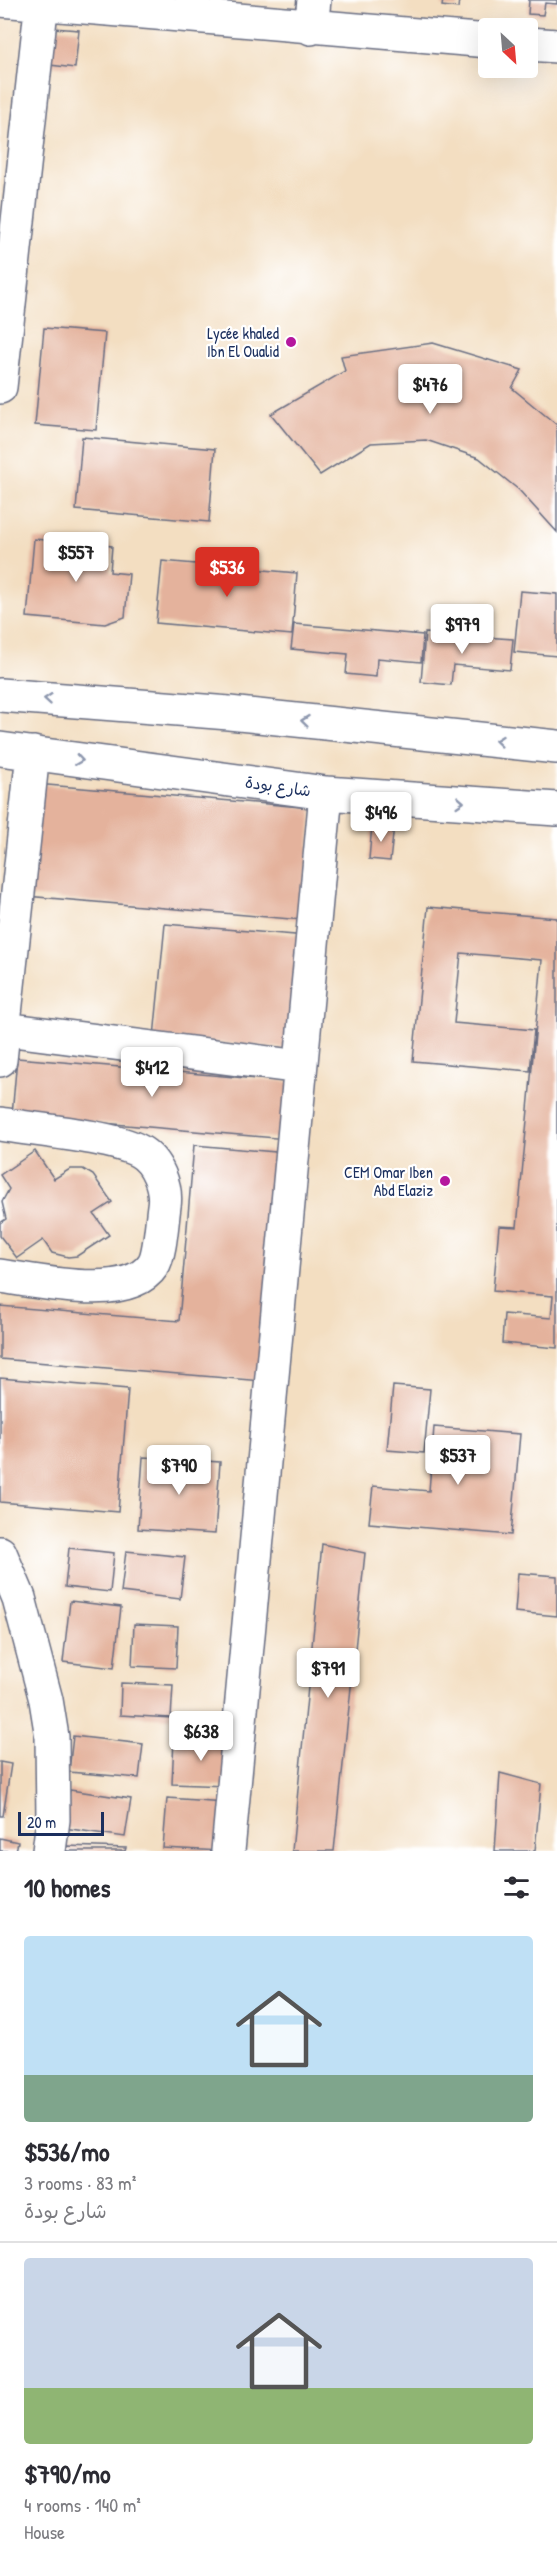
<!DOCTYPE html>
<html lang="en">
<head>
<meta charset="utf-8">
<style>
  :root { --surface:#fff; --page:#f7f7f7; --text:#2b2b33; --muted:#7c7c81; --line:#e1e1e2; --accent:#d93025 }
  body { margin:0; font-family:"Patrick Hand","Playpen Sans Arabic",sans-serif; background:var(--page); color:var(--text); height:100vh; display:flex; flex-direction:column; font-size:22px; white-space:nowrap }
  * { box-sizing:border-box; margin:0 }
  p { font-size:20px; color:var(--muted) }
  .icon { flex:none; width:33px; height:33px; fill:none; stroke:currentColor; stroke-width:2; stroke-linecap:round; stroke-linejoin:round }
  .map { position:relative; height:1851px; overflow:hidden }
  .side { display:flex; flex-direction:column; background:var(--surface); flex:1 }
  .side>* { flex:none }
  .needle { width:39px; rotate:154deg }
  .buttons { position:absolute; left:478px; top:18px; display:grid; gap:12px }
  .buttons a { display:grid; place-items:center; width:60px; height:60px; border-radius:6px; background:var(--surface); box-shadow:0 6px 24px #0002; font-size:30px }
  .scale { position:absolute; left:18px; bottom:15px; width:86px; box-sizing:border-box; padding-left:6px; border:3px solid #1b2f5e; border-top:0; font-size:16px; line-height:21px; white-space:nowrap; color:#1b2f5e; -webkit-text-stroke:4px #fff; paint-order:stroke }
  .price { position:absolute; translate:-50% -51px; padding:0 14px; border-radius:6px; background:#fff; color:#222; font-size:20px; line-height:39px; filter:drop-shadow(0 2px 3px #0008) }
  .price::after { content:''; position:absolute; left:50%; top:36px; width:18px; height:14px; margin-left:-9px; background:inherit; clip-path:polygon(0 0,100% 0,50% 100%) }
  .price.current { background:var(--accent); color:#fff }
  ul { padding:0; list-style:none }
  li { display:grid; align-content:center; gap:12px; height:318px; padding:0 24px }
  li+li { border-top:2px solid var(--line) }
  li span { display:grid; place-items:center; height:186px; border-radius:6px; color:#555 }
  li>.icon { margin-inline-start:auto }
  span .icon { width:108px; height:108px; fill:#fffc; stroke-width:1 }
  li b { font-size:26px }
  h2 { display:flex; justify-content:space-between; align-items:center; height:72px; padding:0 24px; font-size:26px }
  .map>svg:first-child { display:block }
</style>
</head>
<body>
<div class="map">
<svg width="557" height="1851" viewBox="0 0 557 1851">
  <rect width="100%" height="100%" fill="#fff"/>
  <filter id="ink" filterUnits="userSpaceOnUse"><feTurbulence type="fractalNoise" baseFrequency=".0167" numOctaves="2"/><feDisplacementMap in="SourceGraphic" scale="12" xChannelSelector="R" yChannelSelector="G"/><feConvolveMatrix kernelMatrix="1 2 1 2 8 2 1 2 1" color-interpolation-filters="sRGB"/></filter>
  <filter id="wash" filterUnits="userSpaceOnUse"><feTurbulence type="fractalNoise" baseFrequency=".008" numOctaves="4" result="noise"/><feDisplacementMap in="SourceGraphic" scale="24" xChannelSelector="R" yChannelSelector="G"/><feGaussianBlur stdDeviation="1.35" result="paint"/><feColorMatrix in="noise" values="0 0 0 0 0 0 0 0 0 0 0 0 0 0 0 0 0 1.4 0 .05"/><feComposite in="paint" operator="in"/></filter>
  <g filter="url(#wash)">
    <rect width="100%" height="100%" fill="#f3dec1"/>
    <g id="blocks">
      <path fill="#e4b29c" d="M443,0H459L458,8L442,6Z
        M529,0H557V4L545,3L543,15L528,14Z
        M53,28L79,30L75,68L50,65Z
        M44,328L105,333L96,430L35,425Z
        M433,343L522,370L512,388L557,425V532L519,490L479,458L426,440L371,443L320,475L271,414L345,371L341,356Z
        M82,437L215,449L209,522L76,510Z
        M34,539L112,546L110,572L129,574L125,617L105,624L27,617Z
        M162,561L297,573L292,635L156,623Z
        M520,591L557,594V656L514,652Z
        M294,624L423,635L421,662L377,658L376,677L346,674L348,654L291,649Z
        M425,633L513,639L510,670L453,665L451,685L421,682Z
        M36,784L312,808L302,920L26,896Z
        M372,825L394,826L390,861L369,859Z
        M428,907L557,918V1348L502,1343L504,1314L551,1318L553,1296L493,1291L499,1226L517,1227L542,960L461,953L454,1023L534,1030L530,1071L413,1061Z
        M165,924L307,936L297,1049L154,1037Z
        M17,1058L293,1082L287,1139L12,1115Z
        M194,1145L287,1153L262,1381L0,1359V1306L179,1321Z
        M35,1151L54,1179L70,1169H83L93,1175L112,1202L94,1214L109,1235L77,1256L68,1257L52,1253L43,1240L17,1258L0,1236V1223L6,1219L2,1202L9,1189L0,1175Z
        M0,1378L128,1389L118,1512L0,1502Z
        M393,1386L430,1389L424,1453L387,1450Z
        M434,1427L520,1434L511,1535L369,1523L373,1486L429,1491Z
        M143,1457L220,1462L215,1534L138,1529Z
        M322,1544L365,1553L334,1851H292Z
        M69,1548L114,1553L110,1592L65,1587Z
        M126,1551L185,1557L180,1599L121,1592Z
        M518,1573L557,1576V1616L515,1612Z
        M70,1601L121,1607L114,1668L63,1662Z
        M134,1624L178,1626L176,1668L132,1666Z
        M121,1683L173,1685L171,1718L120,1715Z
        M73,1736L143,1744L139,1778L69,1772Z
        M174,1739L229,1741L227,1786L172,1784Z
        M0,1762L11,1764L3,1816H0Z
        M500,1773L541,1784L535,1851H495Z
        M70,1790L131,1799L125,1837L64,1828Z
        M167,1798L225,1802L221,1851L163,1848Z
        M0,1838L18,1842L16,1851H0Z
        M66,1846L126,1848L125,1851H66Z"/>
    </g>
  </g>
  <g filter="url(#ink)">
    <use href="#blocks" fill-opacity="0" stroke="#676c81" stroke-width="1.5"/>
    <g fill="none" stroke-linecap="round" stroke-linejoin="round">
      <defs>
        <path id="minor" d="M0,0L489,41
          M311,28L314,0
          M528,44L557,46
          M0,387L42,0
          M0,695L229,713L557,747
          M0,749L326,793L557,809
          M5,1029L300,1067
          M0,1060L33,753
          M0,1124C35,1130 111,1136 139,1151C157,1161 167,1187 164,1206C162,1220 160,1255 153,1265C128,1303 38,1281 0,1276
          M0,1553L19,1598L46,1700L52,1737L53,1820L49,1851
          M228,1851L326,793"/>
      </defs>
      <use href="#minor" stroke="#676c81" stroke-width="36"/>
      <use href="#minor" stroke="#fff" stroke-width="33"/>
    </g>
    <defs><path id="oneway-chevron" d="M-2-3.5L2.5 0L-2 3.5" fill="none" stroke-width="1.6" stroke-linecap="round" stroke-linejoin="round" transform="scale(1.5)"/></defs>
    <g stroke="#8d97ae">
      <use href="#oneway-chevron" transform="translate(48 699) rotate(-175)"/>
      <use href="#oneway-chevron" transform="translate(305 721) rotate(-174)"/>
      <use href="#oneway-chevron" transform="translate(499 741) rotate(-174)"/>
      <use href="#oneway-chevron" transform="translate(79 760) rotate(8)"/>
      <use href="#oneway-chevron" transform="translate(460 802) rotate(4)"/>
    </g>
  </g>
  <g fill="#b5179e" stroke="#fff" stroke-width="2">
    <circle cx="291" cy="342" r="6"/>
    <circle cx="445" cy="1181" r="6"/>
  </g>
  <g text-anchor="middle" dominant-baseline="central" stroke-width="4.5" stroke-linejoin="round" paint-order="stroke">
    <g font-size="16" fill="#1b2f5e" stroke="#fff" text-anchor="end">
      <text x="279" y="333">Lycée khaled<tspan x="279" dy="18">Ibn El Oualid</tspan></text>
      <text x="433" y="1172">CEM Omar Iben<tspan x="433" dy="18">Abd Elaziz</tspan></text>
    </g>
    <g font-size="16" fill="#1b2f5e" stroke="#fff">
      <text transform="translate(278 786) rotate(8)">شارع بودة</text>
    </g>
  </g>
</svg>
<div class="buttons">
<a><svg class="needle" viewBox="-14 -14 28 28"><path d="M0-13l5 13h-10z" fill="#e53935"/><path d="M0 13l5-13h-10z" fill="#7c7c81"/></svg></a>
</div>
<div class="scale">20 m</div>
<b class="price" style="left:430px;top:415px">$476</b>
<b class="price" style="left:76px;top:583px">$557</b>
<b class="price current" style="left:227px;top:598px">$536</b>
<b class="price" style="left:462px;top:655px">$979</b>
<b class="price" style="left:381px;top:843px">$496</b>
<b class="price" style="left:152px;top:1098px">$412</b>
<b class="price" style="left:458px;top:1486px">$537</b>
<b class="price" style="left:179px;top:1496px">$790</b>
<b class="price" style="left:328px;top:1699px">$791</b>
<b class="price" style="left:201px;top:1762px">$638</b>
</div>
<section class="side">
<h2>10 homes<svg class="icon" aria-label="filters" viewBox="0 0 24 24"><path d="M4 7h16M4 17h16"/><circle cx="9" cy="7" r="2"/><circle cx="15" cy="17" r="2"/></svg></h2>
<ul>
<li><span style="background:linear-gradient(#bfe0f5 75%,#7fa58c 0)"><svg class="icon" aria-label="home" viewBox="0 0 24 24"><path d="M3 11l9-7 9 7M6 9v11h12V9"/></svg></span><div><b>$536/mo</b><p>3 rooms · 83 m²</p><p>شارع بودة</p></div></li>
<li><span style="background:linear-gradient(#c9d6e8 70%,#8fb573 0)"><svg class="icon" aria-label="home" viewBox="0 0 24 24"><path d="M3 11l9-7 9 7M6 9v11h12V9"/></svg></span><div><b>$790/mo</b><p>4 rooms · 140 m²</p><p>House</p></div></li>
</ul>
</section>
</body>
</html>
